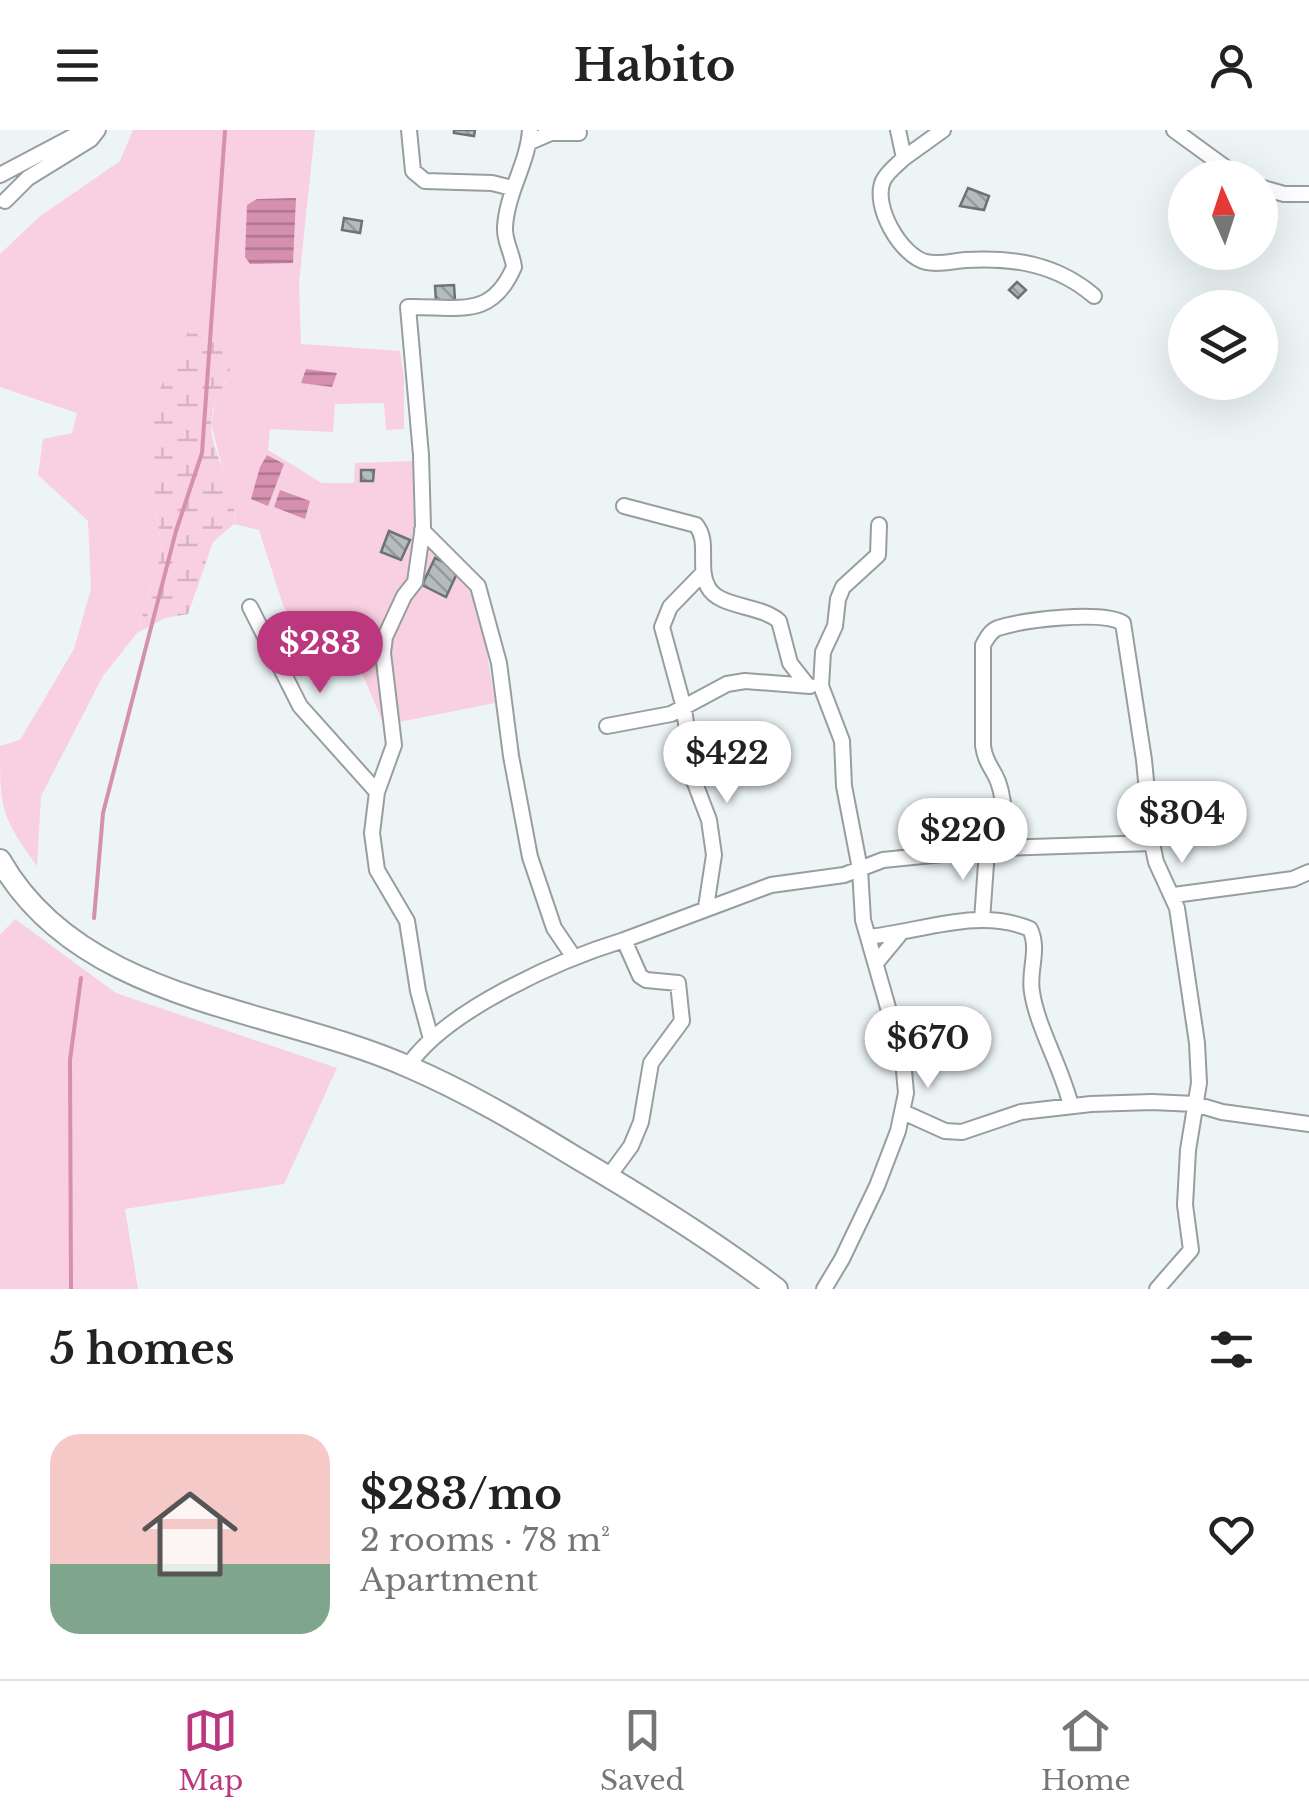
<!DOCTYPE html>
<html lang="en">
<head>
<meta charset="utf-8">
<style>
  :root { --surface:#fff; --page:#f6f6f6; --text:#222; --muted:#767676; --line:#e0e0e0; --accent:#bb387f }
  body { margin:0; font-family:"Libre Baskerville",serif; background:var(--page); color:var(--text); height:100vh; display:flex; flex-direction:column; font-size:38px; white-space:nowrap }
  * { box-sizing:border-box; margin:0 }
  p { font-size:32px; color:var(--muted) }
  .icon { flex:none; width:55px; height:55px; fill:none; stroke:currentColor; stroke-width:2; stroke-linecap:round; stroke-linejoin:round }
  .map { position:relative; height:1159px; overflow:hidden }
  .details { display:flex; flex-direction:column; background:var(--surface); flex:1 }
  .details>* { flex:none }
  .needle { width:65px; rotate:357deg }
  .buttons { position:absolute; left:1168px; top:30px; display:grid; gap:20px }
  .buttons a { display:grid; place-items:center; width:110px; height:110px; border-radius:50%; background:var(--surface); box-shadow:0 10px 40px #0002; font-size:50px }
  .price { position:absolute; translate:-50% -85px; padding:0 22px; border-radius:35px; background:#fff; color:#222; font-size:32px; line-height:65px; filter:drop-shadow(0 2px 5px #0008) }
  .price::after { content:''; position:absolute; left:50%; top:60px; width:30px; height:22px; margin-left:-15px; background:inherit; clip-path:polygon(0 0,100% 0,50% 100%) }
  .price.selected { background:var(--accent); color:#fff }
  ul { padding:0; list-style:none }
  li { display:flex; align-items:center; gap:30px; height:250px; padding:0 50px }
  li span { display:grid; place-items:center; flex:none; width:280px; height:200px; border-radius:30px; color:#555 }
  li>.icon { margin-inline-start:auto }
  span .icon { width:120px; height:120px; fill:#fffc; stroke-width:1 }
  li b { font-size:42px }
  h2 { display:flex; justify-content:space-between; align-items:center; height:120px; padding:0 50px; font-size:42px }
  header { display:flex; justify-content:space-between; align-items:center; height:130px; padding:0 50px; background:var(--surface); font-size:45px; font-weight:800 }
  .dock { display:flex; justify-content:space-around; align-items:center; height:140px; border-top:2px solid var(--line); background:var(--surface); font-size:28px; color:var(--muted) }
  .dock a { display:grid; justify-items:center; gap:5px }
  .dock .selected { color:var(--accent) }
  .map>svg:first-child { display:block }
</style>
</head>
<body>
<header><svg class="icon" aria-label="menu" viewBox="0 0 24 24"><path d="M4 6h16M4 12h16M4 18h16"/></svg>Habito<svg class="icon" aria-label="person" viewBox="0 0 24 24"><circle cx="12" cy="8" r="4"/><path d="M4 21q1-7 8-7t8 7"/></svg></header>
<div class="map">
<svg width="1309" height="1159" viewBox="0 0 1309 1159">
  <defs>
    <pattern id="wetland-marsh" width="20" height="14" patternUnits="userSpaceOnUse" patternTransform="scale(2.5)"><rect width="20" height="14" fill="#f9d0e1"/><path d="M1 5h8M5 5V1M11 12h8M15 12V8" fill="none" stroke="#d6b3c2"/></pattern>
    <pattern id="water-rules" width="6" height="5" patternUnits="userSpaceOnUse" patternTransform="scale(2.5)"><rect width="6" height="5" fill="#d490ae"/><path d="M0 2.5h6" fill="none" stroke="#ad768e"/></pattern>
    <pattern id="building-back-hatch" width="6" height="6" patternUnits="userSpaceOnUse" patternTransform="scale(2.5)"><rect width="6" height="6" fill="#b5bcbe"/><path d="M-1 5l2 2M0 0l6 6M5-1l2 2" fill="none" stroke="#949a9b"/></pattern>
  </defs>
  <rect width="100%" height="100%" fill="#ecf4f6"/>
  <path fill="#f9d0e1" d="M133,0H315L299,152L301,214L400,221L404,247V299L386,300L384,273L335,274L333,302L270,299L268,320L322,353H354L355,333L413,331L418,394L451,432L471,463L486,517L495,573L384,595L345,503L307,516L283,475L259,400L234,394L235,386L211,294L217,263L226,252L231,226L222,203L155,375L162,420L137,503L103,546L41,666L37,736C0,685 0,678 0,616L20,610L74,519L91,459L88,391L38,345L43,309L72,303L77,283L0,257V124L39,87L120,31Z
    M15,789L116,863L337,938L284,1054L125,1079L138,1159H0V805Z"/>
  <path fill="url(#wetland-marsh)" d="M203,200L222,203C225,209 230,218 231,225C234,249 211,268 211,293C211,326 238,358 234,394L213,412L188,484L165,488L137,503L162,420L155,375L154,271L188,202Z"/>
  <path fill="url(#water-rules)" d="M296,68L293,133L250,134L245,127L247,75L257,69Z
    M306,239L337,243L332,257L301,253Z
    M267,325L284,334L268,376L251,369L260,337Z
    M280,360L310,371L305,389L274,377Z"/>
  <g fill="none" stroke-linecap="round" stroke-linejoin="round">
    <path stroke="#d490ae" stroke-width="4" d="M94,788L103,683L176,401L202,323L225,0
      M71,1159L70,930L81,848"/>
  </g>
  <path fill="url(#building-back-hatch)" stroke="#6c7375" stroke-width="2.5" d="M454,0H475L474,6L454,3Z
    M968,58L989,66L984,80L960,76Z
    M344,88L362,91L360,103L342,100Z
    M1017,152L1026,160L1018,168L1009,160Z
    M454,155L455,170L436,171L435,156Z
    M361,340H374L373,351H361Z
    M389,401L410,410L401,430L381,422Z
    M435,428L459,439L446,467L422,455Z"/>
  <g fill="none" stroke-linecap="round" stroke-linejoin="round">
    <defs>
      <path id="street" d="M409,0L413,41L425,51L492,53L512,58
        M898,0L904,28L943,0
        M1174,0L1240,48
        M530,12L551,3H579
        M904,28C897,35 887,42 883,51C872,76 901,126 926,132C939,135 953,131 965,130C1013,127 1057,134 1094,166
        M0,45L85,0
        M1260,57L1284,64H1309
        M5,71L28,48L91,9L98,0
        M624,376L696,395C710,412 697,437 708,457C719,478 759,474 779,491L790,533L808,556
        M422,400L478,456L499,533L511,626L530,727L554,798L573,826
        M703,443L670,477L662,497L684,578L693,648L709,690L714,725L706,777
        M250,477L300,576L377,662
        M607,596L671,584L727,554L745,551L810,556
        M1002,718C1006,699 1005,663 995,645C989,634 985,629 983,616V515C987,508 990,501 998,498C1023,490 1101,480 1123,493L1144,630L1152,713L1156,732L1177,778L1197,913L1199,953L1188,1020L1185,1075L1191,1120L1157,1159
        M1174,765L1293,749L1309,742
        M982,790L987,720
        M868,807C920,802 979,777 1030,799C1040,820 1028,841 1032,862C1037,897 1062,938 1071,976
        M624,810L771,755L844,745L883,730L1002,718L1152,713
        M876,833L900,804
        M431,909L418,861L407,791L377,740L372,703L377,662L394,615L383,523L385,507L404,466L415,452L423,396L421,325L408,177C459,176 491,190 514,137C512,122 504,111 505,97C507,62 528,33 530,0
        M408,936C446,880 559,830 624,810L640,846L646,850L678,853L682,891L651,933L641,992L631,1016L609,1046
        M903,982L945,1001L962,1002L1021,982L1091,974L1152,972L1195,974L1222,982L1309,994
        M824,1159L842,1129L877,1056L898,1001L906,963L903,930L863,790L860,739L844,656L842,611L821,556L823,522L835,496L838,469L843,457L878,425L879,395"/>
      <path id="secondary" d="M0,730C81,873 274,877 409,937C467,962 521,994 575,1027C645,1068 713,1110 777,1159"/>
    </defs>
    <use href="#street" stroke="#979ea0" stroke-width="18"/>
    <use href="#secondary" stroke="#979ea0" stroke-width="24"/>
    <use href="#street" stroke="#fff" stroke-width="14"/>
    <use href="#secondary" stroke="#fff" stroke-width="20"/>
  </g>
</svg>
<div class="buttons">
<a><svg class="needle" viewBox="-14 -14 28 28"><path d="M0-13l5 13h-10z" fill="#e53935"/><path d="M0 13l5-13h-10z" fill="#767676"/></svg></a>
<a><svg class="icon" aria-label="layers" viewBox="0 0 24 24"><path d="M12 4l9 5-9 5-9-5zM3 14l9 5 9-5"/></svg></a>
</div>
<b class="price selected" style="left:320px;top:566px">$283</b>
<b class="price" style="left:727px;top:676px">$422</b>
<b class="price" style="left:1182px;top:736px">$304</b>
<b class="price" style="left:963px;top:753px">$220</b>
<b class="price" style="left:928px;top:961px">$670</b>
</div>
<section class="details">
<h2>5 homes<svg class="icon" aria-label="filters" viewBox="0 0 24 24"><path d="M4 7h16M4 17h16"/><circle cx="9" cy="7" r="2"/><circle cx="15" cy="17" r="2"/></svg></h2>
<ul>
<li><span style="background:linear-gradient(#f6c9c9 65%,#7fa58c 0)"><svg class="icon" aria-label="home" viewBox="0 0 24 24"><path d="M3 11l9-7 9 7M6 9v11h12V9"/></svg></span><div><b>$283/mo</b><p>2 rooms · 78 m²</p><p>Apartment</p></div><svg class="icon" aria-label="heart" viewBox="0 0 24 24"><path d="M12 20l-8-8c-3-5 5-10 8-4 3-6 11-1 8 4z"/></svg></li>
</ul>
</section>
<nav class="dock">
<a class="selected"><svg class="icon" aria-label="map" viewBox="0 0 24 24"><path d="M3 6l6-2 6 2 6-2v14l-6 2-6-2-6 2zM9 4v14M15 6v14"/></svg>Map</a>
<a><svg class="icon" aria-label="saved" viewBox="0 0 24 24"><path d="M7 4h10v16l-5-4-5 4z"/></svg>Saved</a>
<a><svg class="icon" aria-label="home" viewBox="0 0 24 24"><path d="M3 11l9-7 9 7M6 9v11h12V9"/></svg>Home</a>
</nav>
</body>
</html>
